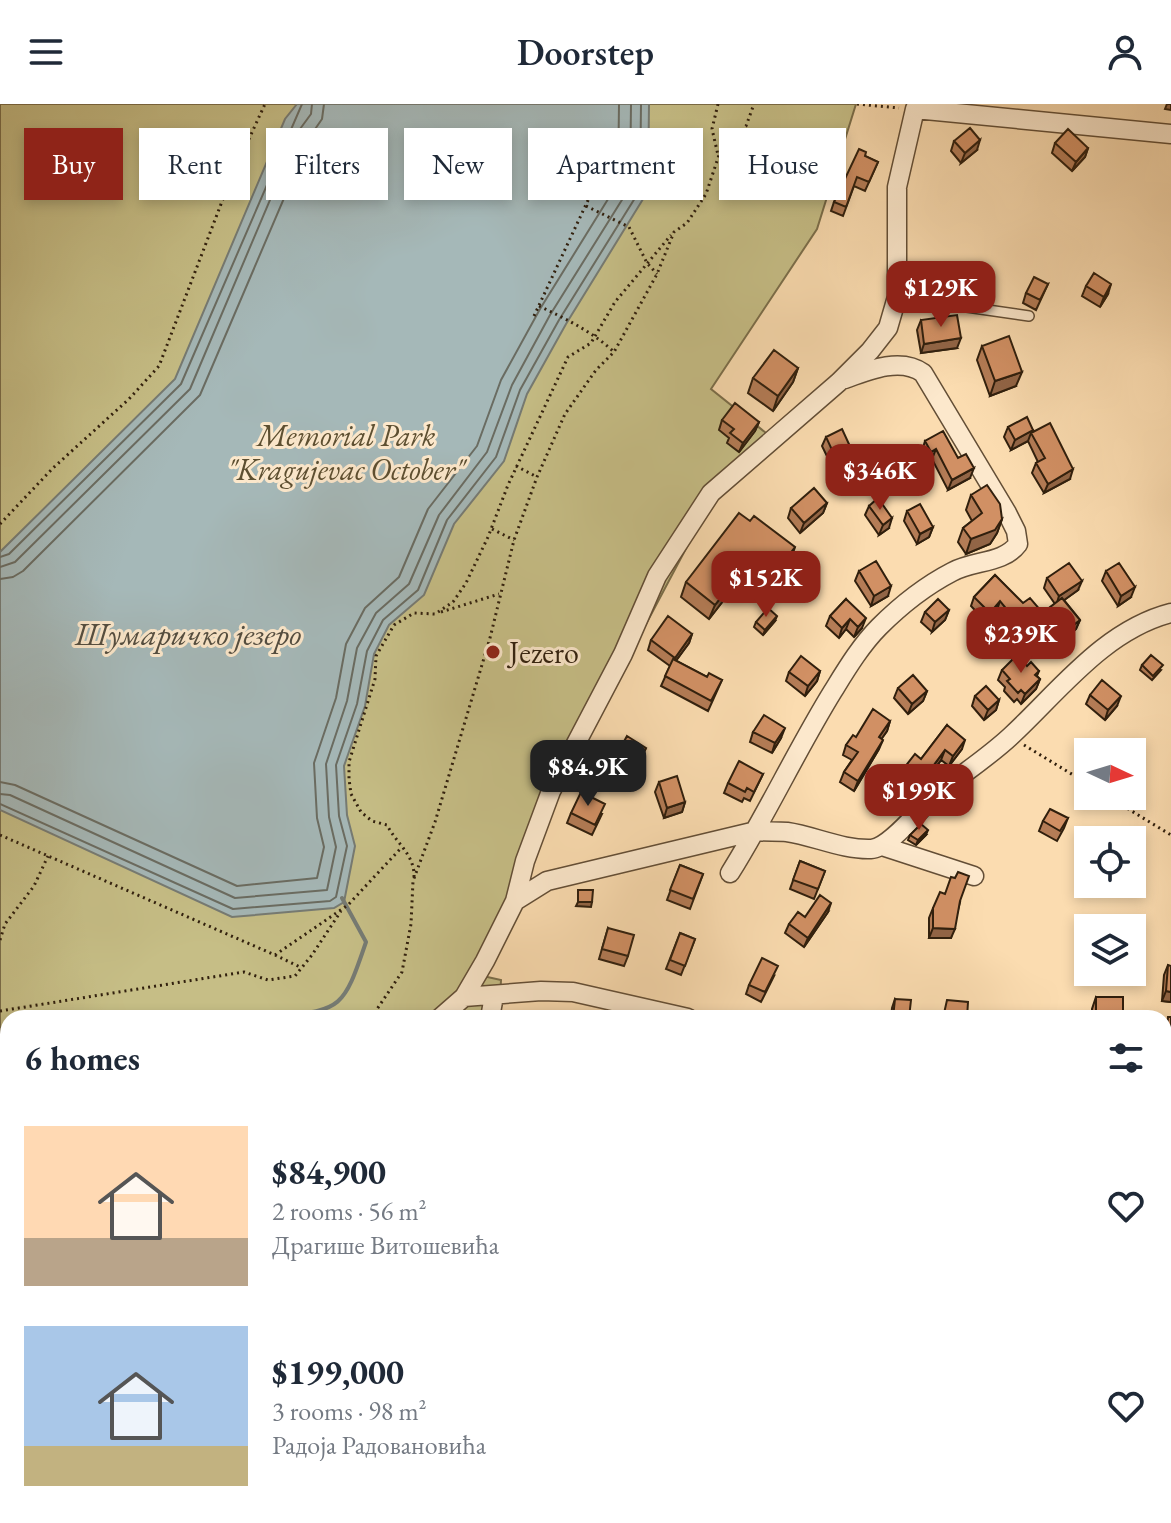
<!DOCTYPE html>
<html lang="en">
<head>
<meta charset="utf-8">
<style>
  :root { --surface:#fff; --page:#f2f2f3; --text:#1f2937; --muted:#747a83; --accent:#8f2418 }
  body { margin:0; font-family:"EB Garamond",serif; background:var(--page); color:var(--text); height:100vh; display:flex; flex-direction:column; font-size:30px; white-space:nowrap }
  * { box-sizing:border-box; margin:0 }
  p { font-size:26px; color:var(--muted) }
  .icon { flex:none; width:44px; height:44px; fill:none; stroke:currentColor; stroke-width:2; stroke-linecap:round; stroke-linejoin:round }
  .map { position:relative; flex:1; overflow:hidden }
  .drawer { position:absolute; left:0px; top:906px; width:1172px; height:514px; display:flex; flex-direction:column; background:var(--surface); border-radius:24px 24px 0 0; box-shadow:0 4px 12px #0003 }
  .drawer>* { flex:none }
  .guide { position:absolute; left:24px; top:24px; width:1124px; height:72px; display:flex; gap:16px }
  .needle { width:52px; rotate:94deg }
  .tools { position:absolute; left:1074px; top:634px; display:grid; gap:16px }
  .tools a { display:grid; place-items:center; width:72px; height:72px; border-radius:0px; background:var(--surface); box-shadow:0 4px 12px #0003; font-size:40px }
  .price { position:absolute; translate:-50% -68px; padding:0 18px; border-radius:16px; background:var(--accent); color:#fff; font-size:26px; line-height:52px; filter:drop-shadow(0 2px 4px #0008) }
  .price::after { content:''; position:absolute; left:50%; top:48px; width:24px; height:18px; margin-left:-12px; background:inherit; clip-path:polygon(0 0,100% 0,50% 100%) }
  .price.on { background:#222; color:#fff }
  ul { padding:0; list-style:none }
  li { display:flex; align-items:center; gap:24px; height:200px; padding:0 24px }
  li span { display:grid; place-items:center; flex:none; width:224px; height:160px; border-radius:0px; color:#555 }
  li>.icon { margin-inline-start:auto }
  span .icon { width:96px; height:96px; fill:#fffc; stroke-width:1 }
  li b { font-size:34px }
  h2 { display:flex; justify-content:space-between; align-items:center; height:96px; padding:0 24px; font-size:34px }
  .pill { padding:0 28px; border-radius:0px; background:var(--surface); box-shadow:0 4px 12px #0003; font-size:28px; line-height:72px }
  .pill.on { background:var(--accent); color:#fff }
  header { display:flex; justify-content:space-between; align-items:center; height:104px; padding:0 24px; background:var(--surface); font-size:36px; font-weight:600 }
  .map>svg:first-child { display:block }
</style>
</head>
<body>
<header><svg class="icon" aria-label="menu" viewBox="0 0 24 24"><path d="M4 6h16M4 12h16M4 18h16"/></svg>Doorstep<svg class="icon" aria-label="person" viewBox="0 0 24 24"><circle cx="12" cy="8" r="4"/><path d="M4 21q1-7 8-7t8 7"/></svg></header>
<div class="map">
<svg width="1171" height="1419" viewBox="0 0 1171 1419">
  <rect width="100%" height="100%" fill="#fbdcb0"/>
  <filter id="stains"><feTurbulence type="fractalNoise" baseFrequency=".0025" numOctaves="4"/><feColorMatrix values="0 0 0 0 .2 0 0 0 0 .09 0 0 0 0 .02 0 0 0 .5 -.17"/></filter>
  <radialGradient id="worn" r=".72"><stop offset=".6" stop-color="#630" stop-opacity="0"/><stop offset="1" stop-color="#630" stop-opacity=".3"/></radialGradient>
  <path fill="#c6be86" stroke="#7b6e4a" stroke-width="2" d="M0,0H856L817,125L711,285L776,337L721,388L690,437L565,673L483,872L501,876L499,914H8V1412H77L75,1419H0Z
    M1171,1303V1399H1164V1304Z
    M517,1412H638V1419H516Z
    M677,1412H1130V1419H677Z"/>
  <path fill="#a5b8b8" stroke="#767b74" stroke-width="2" d="M297,0H649L648,87L566,220L527,290L504,357L454,420L424,491L389,521L374,550L365,602L344,662L347,711L355,742L344,798L334,804L232,813L0,706V448L175,275L285,15Z"/>
  <g fill="none" stroke-linecap="round" stroke-linejoin="round">
    <path stroke="#6a6c62" stroke-width="2" d="M0,453L9,450L181,280L302,0
      M0,463L15,458L190,285L300,25L311,10L312,0
      M0,475L13,473L23,467L200,291L311,31L322,15L324,0
      M0,678L15,681L237,782L317,774L324,743L317,714L314,659L336,594L346,540L365,504L399,473L428,405L477,342L501,276L540,205L618,79L619,0
      M0,690L10,691L235,794L327,786L336,743L329,713L326,660L347,597L357,544L376,509L409,480L439,411L487,348L512,281L550,211L630,83L631,0
      M0,700L233,805L330,797L336,793L347,742L339,712L336,661L357,600L367,547L383,516L418,486L447,416L496,353L520,286L559,216L640,86L641,0"/>
    <path stroke="#767b74" stroke-width="4" d="M269,914C341,905 342,909 366,838L342,794
      M0,932H8"/>
    <defs>
      <path id="lane" d="M897,193L1029,212"/>
      <path id="street" d="M882,742L974,772
        M730,769C767,710 796,647 833,587C846,566 861,541 879,523C901,501 925,482 952,468C974,456 1003,460 1018,440L1016,427L1007,409L923,269C901,253 869,266 845,275
        M515,797L547,777L756,727C766,728 777,727 787,728C814,732 843,746 871,745C889,744 917,708 931,695C957,673 988,654 1013,630C1060,586 1105,526 1171,509
        M464,893L541,887L573,888L688,914
        M440,914L464,893L485,857L515,797L525,757L551,687L623,550L657,472L711,389L839,278L870,247L888,224L897,193V83L915,5L1171,30
        M490,914L494,892
        M1164,999L1171,1000
        M0,1022L8,1015
        M1164,1046L1171,1045
        M1164,1240H1171
        M181,1419L182,1412"/>
    </defs>
    <use href="#lane" stroke="#634e36" stroke-width="12"/>
    <use href="#street" stroke="#634e36" stroke-width="21"/>
    <path stroke="#301f0d" stroke-width="3" stroke-dasharray="2 4" stroke-linecap="butt" d="M718,0L712,25L718,51
      M857,0L899,4
      M586,102L629,123L647,159L657,170
      M539,202C566,215 591,227 613,247
      M534,212L590,92
      M516,362L537,373
      M0,420L53,364L129,295L159,262L231,74L265,0
      M492,425L514,436
      M441,508L499,490
      M1024,641L1088,680
      M1107,692L1171,731
      M0,731L275,851L348,801L402,743
      M414,773C415,751 396,739 387,721L372,717L361,708L351,690L349,675V658L375,575L376,552L394,521L414,509L435,510L453,498L466,479L488,433L508,381L568,253L591,239L615,198L671,131
      M0,836L5,820L34,782L48,752
      M275,851L300,863
      M0,907L244,868L268,876L295,872L312,851L341,807
      M371,914L402,868L411,820L413,777L435,718L490,534L514,436L537,373L565,310L596,266L614,248L657,170L674,128L687,119L706,90L720,48L746,22L754,0
      M0,1321L8,1324"/>
    <use href="#lane" stroke="#fce8cc" stroke-width="9"/>
    <use href="#street" stroke="#fce8cc" stroke-width="18"/>
  </g>
  <path fill="#b47c56" stroke="#301f0d" stroke-width="2" d="M954,37L977,46L961,59L951,47Z
    M1055,39L1088,44L1085,53L1072,67L1052,49Z
    M865,52L878,58L865,87L854,82L843,112L831,107L834,98Z
    M1048,180L1036,206L1023,199L1026,189Z
    M1086,182L1108,190L1100,203L1082,192Z
    M921,216L957,244L921,249L917,226Z
    M982,242L1016,282L990,292L977,256Z
    M798,264L793,278L773,307L748,289L753,274Z
    M722,316L759,318L755,327L739,348L727,339L729,334L719,326Z
    M1008,323L1033,326L1070,375L1044,389L1032,369L1036,359L1038,358L1028,337L1011,346L1004,333Z
    M826,333L851,361L835,369L822,342Z
    M925,337L970,374L948,386L932,355L928,357L922,347Z
    M971,391L1002,415L997,429L990,440L966,450L958,438L963,424L972,417L966,406Z
    M827,399L823,409L800,429L788,414L791,404Z
    M869,402L889,424L879,431L865,411Z
    M907,407L933,423L929,433L917,440L904,417Z
    M750,417L790,458L760,497L737,479L709,515L681,493L686,478Z
    M859,467L888,492L871,502L855,477Z
    M1106,467L1131,493L1118,502L1102,477Z
    M995,471L1039,517L1019,533L997,506L986,518L971,502L974,493Z
    M1047,474L1078,486L1064,496L1080,516L1076,525L1060,539L1042,517L1045,507L1055,500L1044,484Z
    M846,495L862,524L854,533L846,525L839,534L826,522L830,512Z
    M949,506L945,516L932,528L921,518L925,508Z
    M775,517L763,531L754,523L756,518Z
    M692,530L689,539L676,557L707,573L722,576L708,607L661,582L670,562L648,546L651,536Z
    M1142,561L1161,566L1152,576L1140,566Z
    M1027,562L1039,567L1037,572L1040,575L1036,585L1021,600L1017,595L1014,598L1004,587L1005,583L998,576L1002,566Z
    M820,567L817,577L805,592L786,577L789,568Z
    M898,584L927,587L923,597L908,610L894,594Z
    M1090,591L1117,602L1105,616L1086,600Z
    M975,592L999,596L996,606L984,616L972,602Z
    M890,617L887,627L881,635L879,645L854,687L840,678L844,668L852,656L843,651L846,641L856,633Z
    M947,621L962,645L949,662L941,656L919,687L901,674L904,664L921,655Z
    M753,628L781,634L772,649L750,638Z
    M620,645L642,653L635,666L616,655Z
    M763,670L750,697L744,694L742,698L724,689L728,679Z
    M659,678L685,698L682,708L664,714L655,688Z
    M571,709L602,710L592,731L567,719Z
    M1068,714L1064,724L1057,737L1039,727L1043,717Z
    M910,731H926L916,741L908,736Z
    M1085,752L1088,753V780H1096L1094,786L1076,781Z
    M800,757L825,767L814,795L790,785Z
    M680,761L703,770L690,805L667,796Z
    M960,798L951,834H929V814L933,804Z
    M828,808L804,843L785,829L789,820Z
    M608,824L628,852L624,862L599,855Z
    M680,829L695,835L681,871L666,865Z
    M1168,861L1171,898L1162,897L1164,871Z
    M774,872L761,898L746,890L749,881Z
    M1096,893L1123,914H1092V905Z
    M895,895L909,914H891L892,904Z
    M1164,1193L1171,1229L1164,1228Z"/>
  <path fill="#926546" stroke="#301f0d" stroke-width="2" d="M1167,0H1171V6L1165,5Z
    M980,36L977,46L961,59L965,49Z
    M1088,44L1085,53L1072,67L1076,58Z
    M1111,180L1108,190L1100,203L1104,193Z
    M961,234L957,244L921,249L924,240Z
    M798,264L793,278L773,307L778,292Z
    M1022,268L1016,282L990,292L995,277Z
    M759,318L755,327L739,348L743,339Z
    M1033,326L1031,329L1028,337L1011,346L1015,336Z
    M936,345L932,355L928,357L931,348Z
    M854,351L851,361L835,369L838,359Z
    M974,364L970,374L948,386L952,376Z
    M1073,365L1070,375L1044,389L1048,380Z
    M827,399L823,409L800,429L804,419Z
    M892,414L889,424L879,431L883,421Z
    M1002,415L997,429L990,440L966,450L971,435Z
    M933,423L929,433L917,440L920,430Z
    M795,443L790,458L760,497L766,482Z
    M743,465L737,479L709,515L715,501Z
    M1082,477L1078,486L1056,502L1059,492Z
    M891,482L888,492L871,502L874,492Z
    M1135,483L1131,493L1118,502L1121,492Z
    M1000,497L997,506L986,518L990,509Z
    M949,506L945,516L932,528L935,518Z
    M1042,508L1039,517L1019,533L1022,524Z
    M777,512L775,517L763,531L765,526Z
    M866,514L862,524L854,533L858,523Z
    M850,515L846,525L839,534L842,524Z
    M1080,516L1076,525L1060,539L1063,529Z
    M692,530L689,539L671,563L675,554Z
    M820,567L817,577L805,592L808,582Z
    M1040,575L1036,585L1021,600L1025,590Z
    M927,587L923,597L908,610L912,600Z
    M1121,592L1117,602L1105,616L1108,606Z
    M999,596L996,606L984,616L988,606Z
    M890,617L887,627L876,643L879,633Z
    M785,624L781,634L772,649L775,639Z
    M883,636L879,645L854,687L858,677Z
    M965,636L962,645L949,662L953,652Z
    M646,644L642,653L635,666L638,656Z
    M945,646L941,656L919,687L922,677Z
    M685,698L682,708L664,714L667,704Z
    M928,726L926,731L916,741L918,736Z
    M578,798H592L591,803L576,802Z
    M831,799L828,808L804,843L808,834Z
    M933,824L955,825L951,834H929Z
    M1166,887L1171,888V898L1162,897Z
    M1164,944H1171V957L1164,956Z
    M1167,1219H1171V1229L1164,1228Z"/>
  <path fill="#d19064" stroke="#301f0d" stroke-width="2" d="M970,24L980,36L965,49L954,37Z
    M1068,25L1088,44L1076,58L1055,39Z
    M859,45L866,48L865,52L878,58L869,78L857,73L846,103L834,98Z
    M1094,169L1111,180L1104,193L1086,182Z
    M1034,173L1048,180L1040,196L1026,189Z
    M957,211L961,234L924,240L921,216Z
    M1009,232L1022,268L995,277L982,242Z
    M774,246L798,264L778,292L753,274Z
    M735,299L759,318L743,339L730,329L734,325L722,316Z
    M1027,313L1033,326L1015,336L1008,323Z
    M1050,319L1073,365L1048,380L1036,359L1045,354L1031,329Z
    M842,325L854,351L838,359L826,333Z
    M943,327L958,354L966,350L974,364L952,376L936,345L931,348L925,337Z
    M987,381L1000,400L1002,415L995,426L971,435L963,424L982,409L971,391Z
    M814,384L827,399L804,419L791,404Z
    M878,394L892,414L883,421L869,402Z
    M920,400L933,423L920,430L907,407Z
    M739,409L750,417L754,412L795,443L766,482L743,465L715,501L686,478Z
    M876,457L891,482L874,492L859,467Z
    M1069,459L1082,477L1059,492L1047,474Z
    M1119,459L1135,483L1121,492L1106,467Z
    M995,471L1023,499L1030,494L1042,508L1022,524L1000,497L990,509L974,493Z
    M1062,494L1080,516L1063,529L1045,507Z
    M846,495L866,514L858,523L850,515L842,524L830,512Z
    M938,495L949,506L935,518L925,508Z
    M768,504L777,512L765,526L756,518Z
    M668,512L692,530L675,554L651,536Z
    M1017,551L1027,562L1031,558L1039,567L1035,571L1040,575L1025,590L1021,586L1018,589L1007,577L1010,575L1002,566Z
    M1151,551L1163,561L1153,572L1142,561Z
    M801,552L820,567L808,582L789,568Z
    M673,555L707,573L709,569L722,576L711,597L665,572Z
    M913,571L927,587L912,600L898,584Z
    M1102,576L1121,592L1108,606L1090,591Z
    M986,582L999,596L988,606L975,592Z
    M873,605L890,617L879,633L883,636L858,677L844,668L858,648L846,641L853,631L856,633Z
    M764,611L785,624L775,639L753,628Z
    M947,621L965,636L953,652L945,646L922,677L904,664L915,650L921,655Z
    M627,632L646,644L638,656L620,645Z
    M739,657L763,670L754,688L747,684L745,688L728,679Z
    M677,672L685,698L667,704L659,678Z
    M581,688L605,700L595,721L571,709Z
    M1050,705L1068,714L1060,727L1043,717Z
    M921,720L928,726L918,736L910,731Z
    M1085,752L1088,753V773L1080,771Z
    M800,757L825,767L818,785L793,776Z
    M680,761L703,770L693,795L670,786Z
    M958,768L969,772L960,797L955,825L933,824V804L940,788L945,790L951,773L955,774Z
    M578,786H593L592,798H578Z
    M820,791L831,799L808,834L789,820L798,808L805,813Z
    M608,824L634,831L628,852L602,845Z
    M680,829L695,835L685,862L670,856Z
    M762,854L778,862L765,888L749,881Z
    M1168,861L1171,862V888L1166,887Z
    M1096,893H1123V914H1096Z
    M895,895L911,896L909,914H893Z
    M947,896L968,898L967,914H943Z
    M1168,913H1171V944H1164V926H1167Z
    M1164,1193H1171V1219H1167V1208H1164Z
    M1164,1246H1166L1165,1265L1164,1264Z
    M119,1412H149L148,1419H119Z
    M213,1412H240L239,1419H212Z"/>
  <circle fill="#8f2418" stroke="#fce8cc" stroke-width="3" cx="493" cy="548" r="8"/>
  <g text-anchor="middle" dominant-baseline="central" stroke-width="6" stroke-linejoin="round" paint-order="stroke">
    <g font-size="30" font-style="italic" fill="#5d4f31" stroke="#fce8cc">
      <text x="346" y="331">Memorial Park<tspan x="346" dy="34">"Kragujevac October"</tspan></text>
    </g>
    <g font-size="30" fill="#301f0d" stroke="#fce8cc" text-anchor="start">
      <text x="509" y="548">Jezero</text>
    </g>
    <g font-size="32" font-style="italic" fill="#534d40" stroke="#fce8cc">
      <text x="188" y="530">Шумаричко језеро</text>
    </g>
  </g>
  <rect width="100%" height="100%" filter="url(#stains)"/>
  <rect width="100%" height="100%" fill="url(#worn)"/>
</svg>
<div class="tools">
<a><svg class="needle" viewBox="-14 -14 28 28"><path d="M0-13l5 13h-10z" fill="#e53935"/><path d="M0 13l5-13h-10z" fill="#747a83"/></svg></a>
<a><svg class="icon" aria-label="locate" viewBox="0 0 24 24"><circle cx="12" cy="12" r="6"/><path d="M12 2v4M12 18v4M2 12h4M18 12h4"/></svg></a>
<a><svg class="icon" aria-label="layers" viewBox="0 0 24 24"><path d="M12 4l9 5-9 5-9-5zM3 14l9 5 9-5"/></svg></a>
</div>
<b class="price" style="left:941px;top:225px">$129K</b>
<b class="price" style="left:880px;top:408px">$346K</b>
<b class="price" style="left:766px;top:515px">$152K</b>
<b class="price" style="left:1021px;top:571px">$239K</b>
<b class="price on" style="left:588px;top:704px">$84.9K</b>
<b class="price" style="left:919px;top:728px">$199K</b>
<div class="guide">
<a class="pill on">Buy</a>
<a class="pill">Rent</a>
<a class="pill">Filters</a>
<a class="pill">New</a>
<a class="pill">Apartment</a>
<a class="pill">House</a>
</div>
<section class="drawer">
<h2>6 homes<svg class="icon" aria-label="filters" viewBox="0 0 24 24"><path d="M4 7h16M4 17h16"/><circle cx="9" cy="7" r="2"/><circle cx="15" cy="17" r="2"/></svg></h2>
<ul>
<li><span style="background:linear-gradient(#ffd9b3 70%,#b9a48a 0)"><svg class="icon" aria-label="home" viewBox="0 0 24 24"><path d="M3 11l9-7 9 7M6 9v11h12V9"/></svg></span><div><b>$84,900</b><p>2 rooms · 56 m²</p><p>Драгише Витошевића</p></div><svg class="icon" aria-label="heart" viewBox="0 0 24 24"><path d="M12 20l-8-8c-3-5 5-10 8-4 3-6 11-1 8 4z"/></svg></li>
<li><span style="background:linear-gradient(#a9c7e8 75%,#c2b280 0)"><svg class="icon" aria-label="home" viewBox="0 0 24 24"><path d="M3 11l9-7 9 7M6 9v11h12V9"/></svg></span><div><b>$199,000</b><p>3 rooms · 98 m²</p><p>Радоја Радовановића</p></div><svg class="icon" aria-label="heart" viewBox="0 0 24 24"><path d="M12 20l-8-8c-3-5 5-10 8-4 3-6 11-1 8 4z"/></svg></li>
</ul>
</section>
</div>
</body>
</html>
